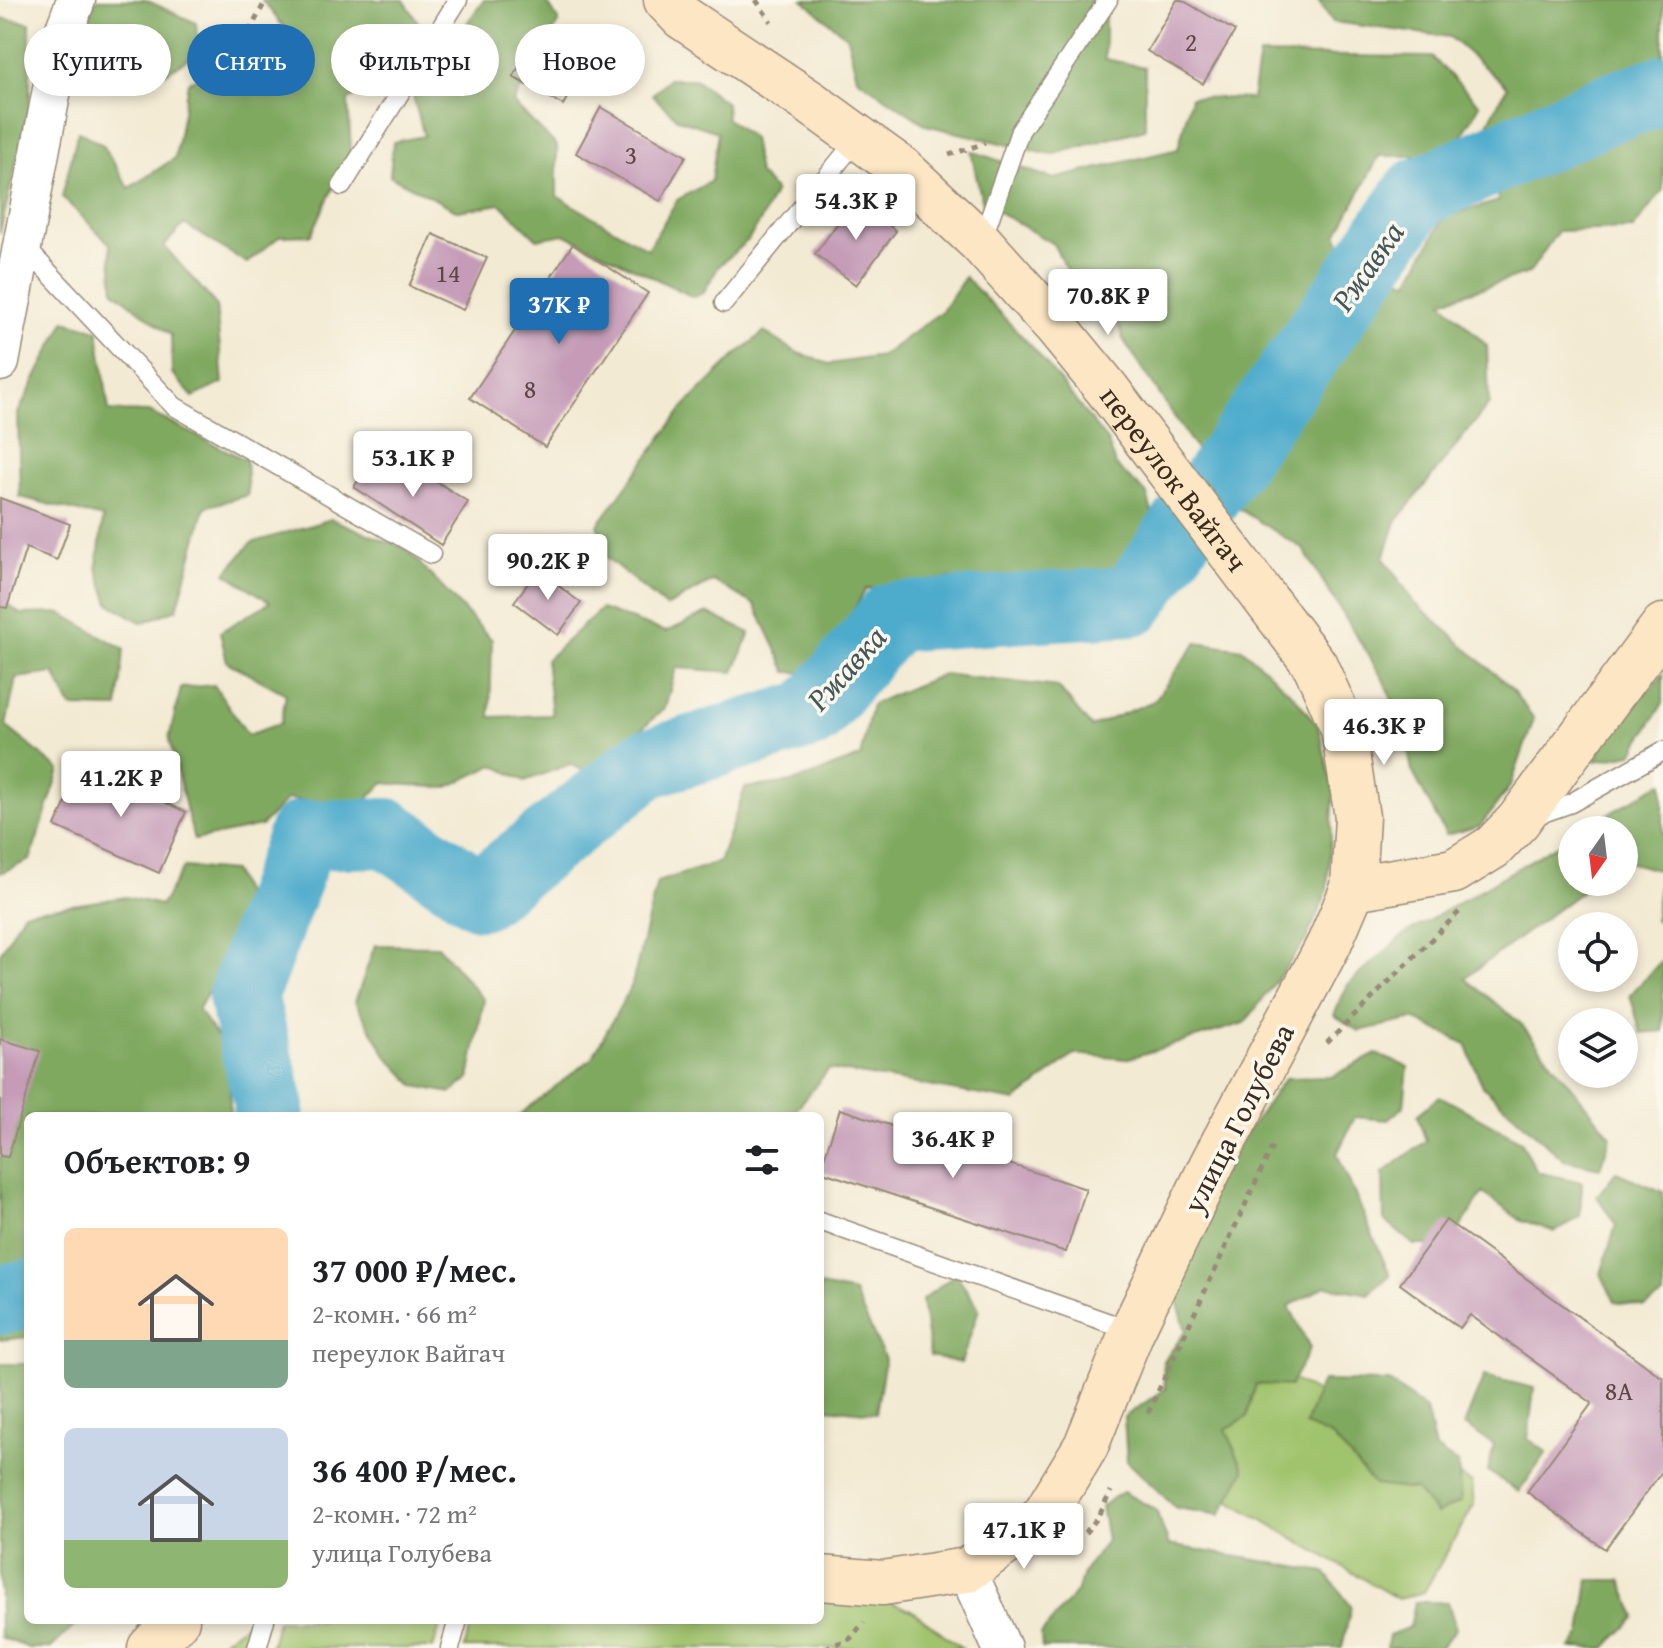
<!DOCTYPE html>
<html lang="ru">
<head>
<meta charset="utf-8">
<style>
  :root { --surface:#fff; --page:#f2f2f2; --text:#202124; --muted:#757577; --accent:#1f6fb2 }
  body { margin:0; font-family:"Gentium Book Plus",serif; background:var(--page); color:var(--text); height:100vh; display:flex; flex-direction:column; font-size:30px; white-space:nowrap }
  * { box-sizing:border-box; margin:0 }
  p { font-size:26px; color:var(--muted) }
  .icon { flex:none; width:44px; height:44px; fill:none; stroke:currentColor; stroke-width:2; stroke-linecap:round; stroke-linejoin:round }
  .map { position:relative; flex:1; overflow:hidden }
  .side { position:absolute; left:24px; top:1112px; width:800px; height:512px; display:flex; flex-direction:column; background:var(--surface); border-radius:12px; box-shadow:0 4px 12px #0003 }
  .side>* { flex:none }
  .hud { position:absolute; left:24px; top:24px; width:800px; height:72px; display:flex; gap:16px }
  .needle { width:52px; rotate:194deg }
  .tools { position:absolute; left:1558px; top:816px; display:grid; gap:16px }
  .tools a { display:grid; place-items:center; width:80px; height:80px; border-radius:50%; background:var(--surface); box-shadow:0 4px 12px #0003; font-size:40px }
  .price { position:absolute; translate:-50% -68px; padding:0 18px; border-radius:8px; background:#fff; color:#222; font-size:26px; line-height:52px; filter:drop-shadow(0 2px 4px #0008) }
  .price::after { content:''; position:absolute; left:50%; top:48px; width:24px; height:18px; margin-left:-12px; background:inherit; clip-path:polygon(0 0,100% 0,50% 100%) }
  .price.active { background:var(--accent); color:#fff }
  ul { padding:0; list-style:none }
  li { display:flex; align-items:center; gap:24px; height:200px; padding:0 40px }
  li span { display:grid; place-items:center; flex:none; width:224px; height:160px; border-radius:12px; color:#555 }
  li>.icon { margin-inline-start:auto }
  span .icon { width:96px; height:96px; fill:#fffc; stroke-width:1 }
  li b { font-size:34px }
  h2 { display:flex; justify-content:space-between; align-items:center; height:96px; padding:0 40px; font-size:34px }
  .pill { padding:0 28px; border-radius:36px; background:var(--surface); box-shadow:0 4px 12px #0003; font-size:28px; line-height:72px }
  .pill.active { background:var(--accent); color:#fff }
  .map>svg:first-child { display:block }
</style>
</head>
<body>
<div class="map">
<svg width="1663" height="1648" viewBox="0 0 1663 1648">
  <rect width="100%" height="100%" fill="#fbf7ec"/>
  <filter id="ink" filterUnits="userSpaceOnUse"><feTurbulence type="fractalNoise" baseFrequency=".0125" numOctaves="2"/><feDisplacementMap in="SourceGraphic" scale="16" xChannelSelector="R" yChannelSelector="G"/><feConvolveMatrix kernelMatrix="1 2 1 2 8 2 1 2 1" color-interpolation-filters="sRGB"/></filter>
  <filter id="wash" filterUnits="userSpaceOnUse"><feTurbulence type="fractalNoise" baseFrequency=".006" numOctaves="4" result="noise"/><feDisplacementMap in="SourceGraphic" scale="32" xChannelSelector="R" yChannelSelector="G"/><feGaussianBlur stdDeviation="1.8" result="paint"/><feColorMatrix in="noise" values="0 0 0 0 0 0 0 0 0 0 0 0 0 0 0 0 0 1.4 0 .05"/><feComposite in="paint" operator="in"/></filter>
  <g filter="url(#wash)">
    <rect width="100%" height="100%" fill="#f3ead3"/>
    <path fill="#a0c36d" stroke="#6e7646" stroke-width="2" d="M1272,1367L1472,1483L1474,1505L1424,1592L1398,1599L1204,1486L1201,1464L1252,1376Z
      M820,1595L883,1600L911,1610L962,1648H464L473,1620H820Z
      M251,1620H254L245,1648H213Z
      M278,1620H442L433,1648H270Z"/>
    <path fill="#80a960" stroke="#5e6a3f" stroke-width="2" d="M97,0H146L196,23L198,52L166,73L127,48L83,83L73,43Z
      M262,0H404L423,30L396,75L348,100L351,150L311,235L280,236L247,263L184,224L164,246L216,305L223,383L193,397L172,373L171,335L114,291L110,244L62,197L78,131L103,145L129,188L175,158L188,82L245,58L281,67L299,46Z
      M484,0H545L559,21L513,103L557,146V196L648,249L677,200L711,181L718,132L678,119L652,95L668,79H695L726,103L727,119L752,138L758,173L775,191L760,222L748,240L719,266L703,293L693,297L564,234L537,239L501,204L458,211L390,176L393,142L424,136L413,96Z
      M803,0H1105V59L1145,67V129L1051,155L926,125L857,78L847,37Z
      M1318,0H1663V190L1633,229L1558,231L1529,273L1442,301L1487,346L1489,404L1396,522L1384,558L1415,603L1510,687L1534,719L1511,785L1480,826L1446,835L1412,771L1404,728L1383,679L1303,549L1233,505L1123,339L1117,320L1073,280L1053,244L982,202L971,151L1054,179L1178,149L1191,97L1252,99L1259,55L1432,57L1480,105L1450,156H1379L1337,235L1349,266L1409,281L1444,217L1499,201L1480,138L1507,87L1450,37L1333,22Z
      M0,18L30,23V104L0,233Z
      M965,277L1035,350L1108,442L1116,466L1147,494L1167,569L1146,599L1097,580L1084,618L1059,637L1006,625L989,596L951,578L866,589L816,673L787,672L755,605L713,581L666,607L607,558L598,525L684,407L736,355L764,332L798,353L829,364L882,356L942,311Z
      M65,321L98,330L109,411L149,412L246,460L248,495L205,507L177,609L142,623L109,603L97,568L103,518L20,497L18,413Z
      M331,519L406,549L492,640L490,717L552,715L546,660L601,609L666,632L707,613L750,633L734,672L676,668L665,708L591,774L570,764L525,781L494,765L446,788L383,783L362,805L287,799L261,826L194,840L169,739L181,688L214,685L248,735L281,723L286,694L227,662L220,632L270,602L226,573L251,543Z
      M0,599L21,614L61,613L124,649L118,708L71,707L54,673L16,678L6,726L60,770L30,860L0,873Z
      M1197,642L1243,649L1294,696L1318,726L1334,793L1327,892L1306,940L1245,1023L1126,1059L1075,1054L1016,1101L829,1069L791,1116H518L592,1058L632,985L657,882L719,862L745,788L793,782L860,757L872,704L943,674L1058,687L1091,727L1154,701Z
      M1663,673V703L1632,754L1596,761L1611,724L1648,691Z
      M1663,782V925L1655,919L1661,871L1624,861V830H1582Z
      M1572,836V882H1594L1465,978L1520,1023L1611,1136L1600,1168L1564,1160L1482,1086L1466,1044L1414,1019L1359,1031L1334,1015L1348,984L1404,935Z
      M184,867L233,871L253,912L198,1010L230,1055V1116H28V1337L0,1340V954L24,912L126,897L161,905Z
      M375,945L438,946L484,1000L469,1079L451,1093L415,1086L386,1055L355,1002Z
      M1663,959V1031L1641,1033L1630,995Z
      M1376,1054L1408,1067L1404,1106L1388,1120L1355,1117L1337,1154L1390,1275L1369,1294L1326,1286L1289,1306L1310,1348L1290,1386L1256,1384L1247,1417L1226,1429L1244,1471L1220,1515L1176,1508L1127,1461L1124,1417L1165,1389L1163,1362L1186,1331L1177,1299L1178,1230L1285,1078L1331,1077Z
      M1440,1096L1521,1141L1537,1172L1582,1182L1580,1216L1555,1232L1519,1219L1483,1193L1449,1245H1414L1384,1220L1383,1173L1426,1141L1417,1115Z
      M1616,1172L1663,1192V1296L1645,1307L1615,1302L1601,1274L1616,1225L1597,1196Z
      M956,1274L979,1309L961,1363L930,1356L922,1300Z
      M820,1286L854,1293L885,1359L876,1413L826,1408L820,1418Z
      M0,1364H28V1620H81L51,1648H29L0,1637Z
      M1484,1376L1534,1388L1528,1439L1547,1452L1519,1492L1488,1471L1494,1445L1464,1425Z
      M1322,1381L1389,1382L1426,1409L1435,1449L1458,1463L1461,1502L1436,1514L1416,1490L1374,1485L1333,1437L1305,1425Z
      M1123,1492L1156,1510L1169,1545L1325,1572L1351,1606L1342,1648H1042L1041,1634L1078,1590L1083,1573L1107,1540L1101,1506Z
      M1589,1580H1621L1636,1617L1605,1648H1571L1581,1634Z
      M1415,1602H1448L1456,1629L1440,1648H1387L1389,1635L1410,1627Z"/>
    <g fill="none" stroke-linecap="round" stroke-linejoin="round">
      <path stroke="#4eabcc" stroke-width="70" d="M267,1116L270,1108L243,996L303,835L387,833L480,895L646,764L811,714L892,617L1132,601L1418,193L1607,109L1663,90
        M0,1300L28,1294"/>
    </g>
    <g id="blocks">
      <path fill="#c59bb8" d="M1177,0H1182L1235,31L1203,84L1147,51Z
        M537,35L587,63L563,105L513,77Z
        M601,107L686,156L660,201L576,153Z
        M855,200L896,231L856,285L815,254Z
        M433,234L487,258L463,310L409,286Z
        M573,244L648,293L545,447L470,398Z
        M374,456L417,480L422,472L468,502L441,545L354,487Z
        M0,498L70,524L57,560L26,548L7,608L0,607Z
        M538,570L581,603L558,635L514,602Z
        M83,765L186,812L159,873L55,826Z
        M0,1039L40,1051L8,1157L0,1156Z
        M840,1109L1086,1189L1066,1252L820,1171Z
        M1446,1220L1663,1378V1470L1605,1549L1527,1492L1592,1403L1470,1315L1460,1328L1400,1284Z"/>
    </g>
  </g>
  <g filter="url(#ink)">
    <use href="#blocks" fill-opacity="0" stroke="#978a78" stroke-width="2"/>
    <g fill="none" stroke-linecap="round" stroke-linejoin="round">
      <defs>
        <path id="lane" d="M342,186L458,0
          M981,243L1020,131L1108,0
          M23,245L174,406L431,554
          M724,303L859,137
          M1534,816L1571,803L1663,751
          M820,1221L1132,1331
          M257,1648L265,1620
          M450,1648L458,1620"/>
        <path id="street" d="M0,362L62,37L76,0
          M967,1570L1002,1648"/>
        <g id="secondary">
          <path id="s1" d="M666,0L682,17L811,103L902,169L981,243L1057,328L1107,389L1315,665L1343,728L1357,817L1353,888L1329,944L1213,1162L1132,1331L1086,1446L1043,1517L967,1570L883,1583L820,1578"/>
          <path d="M1353,888L1454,871L1493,847L1518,821L1663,626"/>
          <path d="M150,1648L177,1620"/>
        </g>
      </defs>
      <use href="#lane" stroke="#978a78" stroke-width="21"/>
      <use href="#street" stroke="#978a78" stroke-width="41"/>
      <use href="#secondary" stroke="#978a78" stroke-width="47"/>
      <path stroke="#978a78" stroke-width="5" stroke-dasharray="6 6" stroke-linecap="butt" d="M756,0L771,22
        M221,85L266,0
        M949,155L985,143
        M1327,1043L1459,912
        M1148,1413L1274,1143
        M1085,1533L1099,1516L1111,1491
        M825,1648L850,1639L864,1622"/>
      <use href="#lane" stroke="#fff" stroke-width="18"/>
      <use href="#street" stroke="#fff" stroke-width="38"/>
      <use href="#secondary" stroke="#fce6c4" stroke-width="44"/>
    </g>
  </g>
  <g text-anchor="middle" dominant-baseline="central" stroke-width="7" stroke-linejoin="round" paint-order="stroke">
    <g font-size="26" fill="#5e4644">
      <text x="1191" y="41">2</text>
      <text x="631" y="154">3</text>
      <text x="448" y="272">14</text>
      <text x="530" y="388">8</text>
      <text x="1619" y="1390">8А</text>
    </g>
    <g font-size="30" fill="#3b2a1e" stroke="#fbf7ec">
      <text stroke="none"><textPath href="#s1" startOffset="704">переулок Вайгач</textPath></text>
      <text transform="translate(1238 1118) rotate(-63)">улица Голубева</text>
    </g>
    <g font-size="32" font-style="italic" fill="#42575b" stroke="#fbf7ec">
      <text transform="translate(1367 266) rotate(-55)">Ржавка</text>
      <text transform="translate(846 668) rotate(-48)">Ржавка</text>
    </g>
  </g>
</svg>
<div class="tools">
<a><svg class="needle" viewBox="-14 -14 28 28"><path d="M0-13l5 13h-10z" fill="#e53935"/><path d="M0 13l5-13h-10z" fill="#757577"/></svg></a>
<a><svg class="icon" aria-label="locate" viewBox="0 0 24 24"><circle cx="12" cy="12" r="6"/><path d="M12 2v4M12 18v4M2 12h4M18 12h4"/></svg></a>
<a><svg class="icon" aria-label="layers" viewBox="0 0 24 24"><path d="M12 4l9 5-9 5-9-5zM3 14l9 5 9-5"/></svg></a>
</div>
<b class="price" style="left:856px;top:242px">54.3K ₽</b>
<b class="price" style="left:1108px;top:337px">70.8K ₽</b>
<b class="price active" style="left:559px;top:346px">37K ₽</b>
<b class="price" style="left:413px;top:499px">53.1K ₽</b>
<b class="price" style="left:548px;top:602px">90.2K ₽</b>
<b class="price" style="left:1384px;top:767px">46.3K ₽</b>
<b class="price" style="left:121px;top:819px">41.2K ₽</b>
<b class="price" style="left:953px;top:1180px">36.4K ₽</b>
<b class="price" style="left:1024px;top:1571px">47.1K ₽</b>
<div class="hud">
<a class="pill">Купить</a>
<a class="pill active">Снять</a>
<a class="pill">Фильтры</a>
<a class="pill">Новое</a>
</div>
<section class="side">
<h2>Объектов: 9<svg class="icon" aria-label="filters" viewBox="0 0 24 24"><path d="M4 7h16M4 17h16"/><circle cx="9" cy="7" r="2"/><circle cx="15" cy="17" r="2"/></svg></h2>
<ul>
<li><span style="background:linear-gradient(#ffd9b3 70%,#7fa58c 0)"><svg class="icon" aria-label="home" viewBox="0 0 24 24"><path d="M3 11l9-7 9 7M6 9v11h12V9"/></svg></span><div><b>37 000 ₽/мес.</b><p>2-комн. · 66 m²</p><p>переулок Вайгач</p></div></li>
<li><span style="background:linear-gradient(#c9d6e8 70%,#8fb573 0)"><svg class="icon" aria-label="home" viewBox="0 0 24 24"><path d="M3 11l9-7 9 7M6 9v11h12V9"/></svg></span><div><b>36 400 ₽/мес.</b><p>2-комн. · 72 m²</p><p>улица Голубева</p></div></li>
</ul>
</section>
</div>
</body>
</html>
